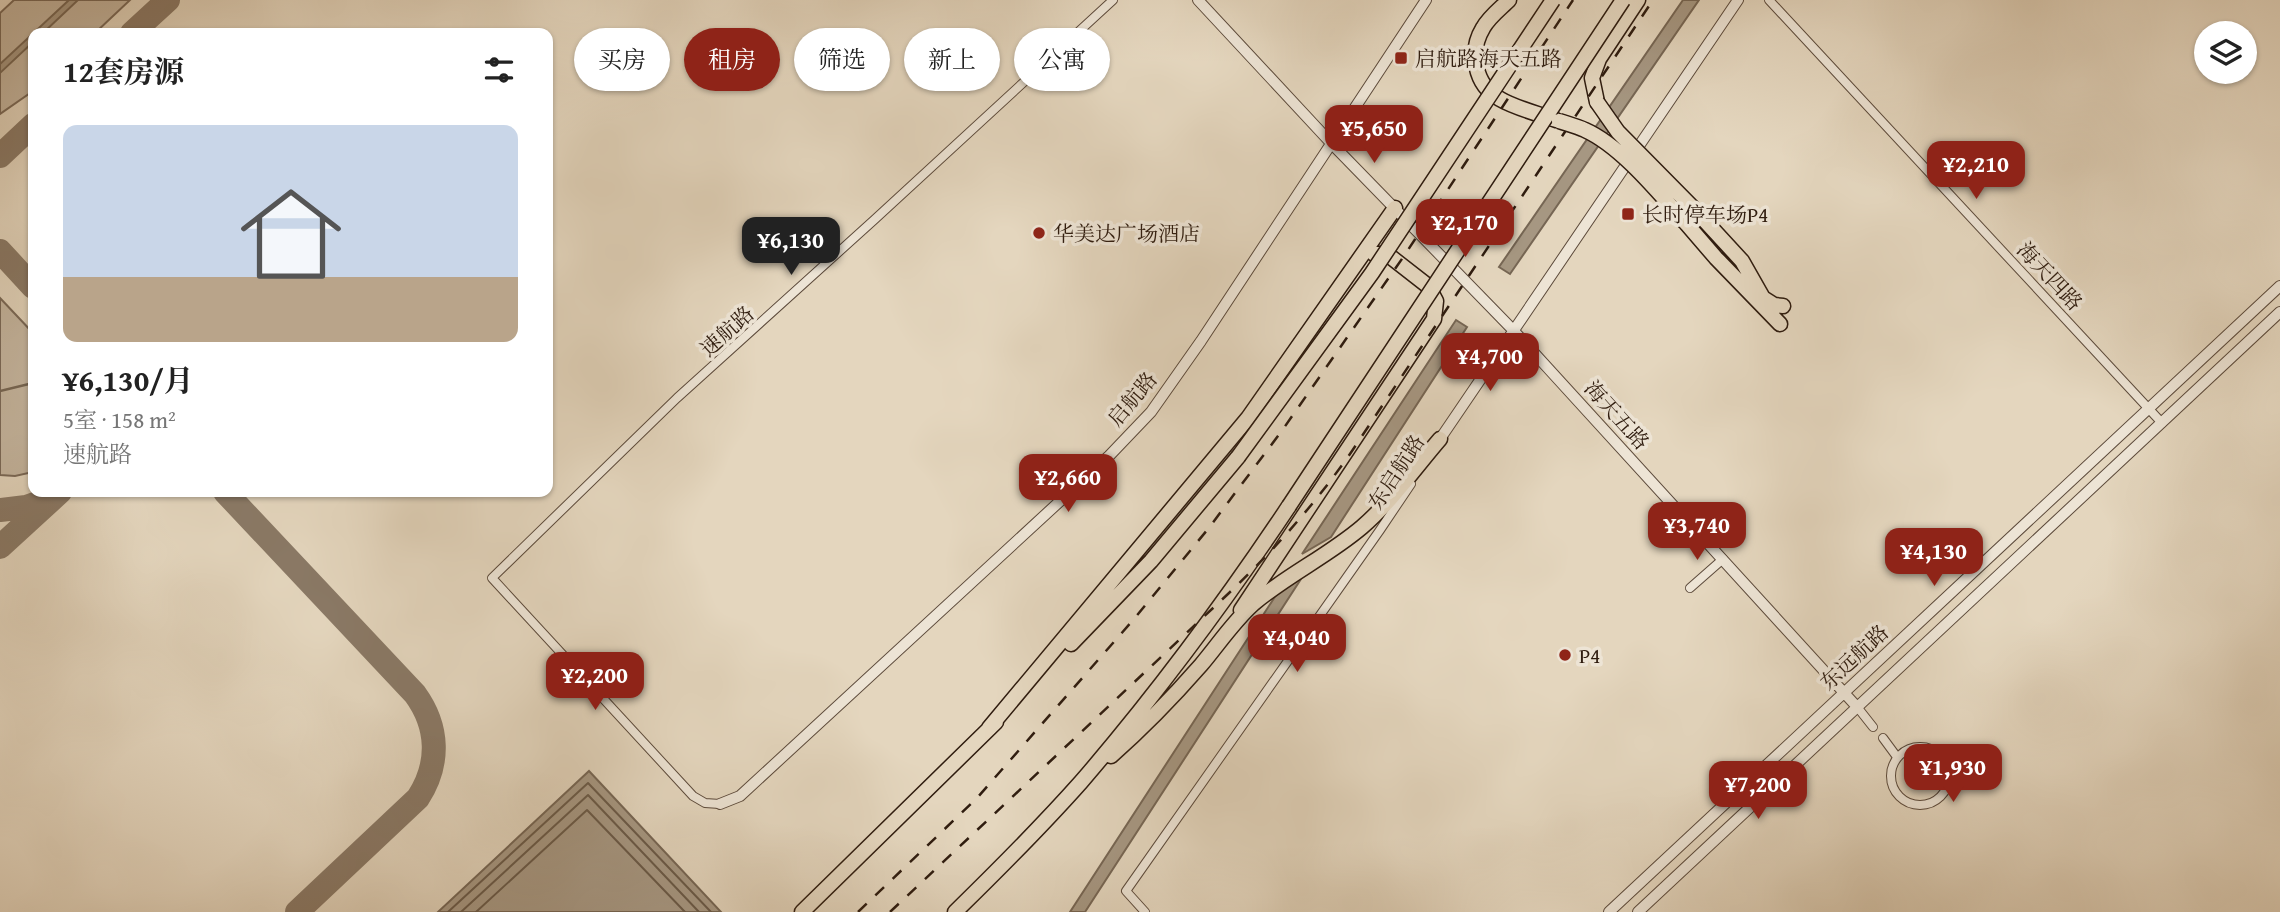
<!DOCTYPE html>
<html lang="zh">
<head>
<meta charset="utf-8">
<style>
  :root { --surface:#fff; --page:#f6f6f6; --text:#222; --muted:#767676; --accent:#8f2418 }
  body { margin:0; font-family:"Gentium Book Plus","Noto Serif SC",serif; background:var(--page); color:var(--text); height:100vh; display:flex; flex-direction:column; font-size:26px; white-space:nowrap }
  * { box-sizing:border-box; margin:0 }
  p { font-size:23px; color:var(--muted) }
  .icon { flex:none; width:38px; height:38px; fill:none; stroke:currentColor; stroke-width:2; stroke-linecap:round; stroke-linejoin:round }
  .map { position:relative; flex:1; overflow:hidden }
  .side { position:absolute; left:28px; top:28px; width:525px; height:469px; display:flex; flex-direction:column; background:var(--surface); border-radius:14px; box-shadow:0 2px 5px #0004 }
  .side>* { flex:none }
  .hud { position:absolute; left:574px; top:28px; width:665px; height:63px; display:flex; gap:14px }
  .controls { position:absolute; left:2194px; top:21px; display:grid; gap:14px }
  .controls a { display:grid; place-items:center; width:63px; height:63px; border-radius:50%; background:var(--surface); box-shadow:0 2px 5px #0004; font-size:35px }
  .price { position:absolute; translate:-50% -60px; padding:0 16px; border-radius:14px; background:var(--accent); color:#fff; font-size:23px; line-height:46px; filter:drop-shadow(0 2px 4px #0008) }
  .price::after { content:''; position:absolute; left:50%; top:42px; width:21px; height:16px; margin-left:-10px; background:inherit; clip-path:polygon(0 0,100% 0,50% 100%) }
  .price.selected { background:#222; color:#fff }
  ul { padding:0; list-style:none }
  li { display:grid; align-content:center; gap:14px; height:371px; padding:0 35px }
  li span { display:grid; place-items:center; height:217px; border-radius:14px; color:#555 }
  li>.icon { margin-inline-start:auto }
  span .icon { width:126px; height:126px; fill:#fffc; stroke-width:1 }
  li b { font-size:30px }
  h2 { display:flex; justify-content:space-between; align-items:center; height:84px; padding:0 35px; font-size:30px }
  .chip { padding:0 24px; border-radius:32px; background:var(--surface); box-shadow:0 2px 5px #0004; font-size:24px; line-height:63px }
  .chip.selected { background:var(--accent); color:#fff }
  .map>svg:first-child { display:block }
</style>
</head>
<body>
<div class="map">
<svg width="2280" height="912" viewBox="0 0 2280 912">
  <rect width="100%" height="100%" fill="#e4d6be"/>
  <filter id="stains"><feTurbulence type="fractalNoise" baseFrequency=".00286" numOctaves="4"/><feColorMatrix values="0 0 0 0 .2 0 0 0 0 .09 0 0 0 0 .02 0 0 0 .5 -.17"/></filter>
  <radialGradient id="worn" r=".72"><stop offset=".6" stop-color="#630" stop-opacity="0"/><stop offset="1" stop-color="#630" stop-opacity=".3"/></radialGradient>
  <path fill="#c5b6a0" stroke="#7a6958" stroke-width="2" d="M14,0H130L95,33H33V91L0,114V13Z
    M0,298L33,333V472L15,476L0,475Z"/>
  <path fill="#a69782" stroke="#766654" stroke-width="2" d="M69,0H78L43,33H33V42L0,73V64Z
    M1683,0H1699L1510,274L1499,267Z
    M1456,320L1467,327L1331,537L1302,554Z
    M1301,579L1085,912H1070L1278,592Z
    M589,771L721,912H438Z"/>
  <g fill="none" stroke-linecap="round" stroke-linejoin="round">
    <path stroke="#6a5a48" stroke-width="2" d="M448,912L588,783L711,912
      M461,912L588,795L699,912
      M476,912L587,810L685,912"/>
    <path stroke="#766654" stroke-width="2.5" d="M0,391L33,383"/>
    <path stroke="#8a7966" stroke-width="24" d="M132,33L168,0
      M0,156L33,125
      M0,251L33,287
      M225,492L415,694C439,727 440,764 418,798L297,912
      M0,510L26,507L46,500
      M0,547L60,492"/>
    <defs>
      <path id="minor" d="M1769,0L2162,423
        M1690,588L1723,559
        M1858,708L1873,727
        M1883,738L1897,757
        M1891 776a29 29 0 1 1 58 0a29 29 0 1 1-58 0Z
        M720,804L705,803L693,796L492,578L677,398L874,220L1113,0
        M1145,912L1126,891L1380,530L1411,484"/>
      <path id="tertiary" d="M1198,0L1331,143L1514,331L1858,708
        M1440,439L1738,0
        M720,804L740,796L1109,456L1151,412L1201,341L1426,0
        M1609,912L2280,286
        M1638,912L2280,312"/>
      <path id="trunk" d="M1509,0C1501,8 1489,17 1483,28C1469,51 1474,85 1500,99C1515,108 1539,114 1556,120
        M1597,102L1592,78L1599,59L1638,0
        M1696,211L1742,261L1763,298L1774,305L1783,306
        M1685,222L1716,258L1780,324
        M1241,610L1434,319L1436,301L1428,286L1387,254H1374
        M1071,644L1151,561L1238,457
        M989,728L1248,418L1395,208
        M1111,756C1143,728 1173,697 1201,665C1218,645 1233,622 1253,604C1287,575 1328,556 1362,527C1392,501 1415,468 1440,439
        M802,912L996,722
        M955,912C998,870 1041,827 1081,782C1156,695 1225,602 1289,506"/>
    </defs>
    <use href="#minor" stroke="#5c4a3b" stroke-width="10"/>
    <use href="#tertiary" stroke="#5c4a3b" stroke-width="12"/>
    <use href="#trunk" stroke="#2f1c0f" stroke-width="17"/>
    <use href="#minor" stroke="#ede4d5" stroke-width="8"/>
    <use href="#tertiary" stroke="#ede4d5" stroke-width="10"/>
    <use href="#trunk" stroke="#e4d6be" stroke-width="14"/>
    <path stroke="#2f1c0f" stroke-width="2.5" stroke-dasharray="12 12" stroke-linecap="butt" d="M858,912L977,798L1134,619L1208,529L1281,432L1404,256L1573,0
      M890,912L1229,593C1275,549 1316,503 1352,451L1653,0"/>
    <defs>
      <path id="trunk-bridge" d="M1597,102L1618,132L1696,211
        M1559,121C1568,124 1577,126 1585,130C1621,146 1659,193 1685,222
        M1238,457L1372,273L1553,0
        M1289,506L1623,0"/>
    </defs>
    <use href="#trunk-bridge" stroke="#2f1c0f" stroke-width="17" stroke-linecap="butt"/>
    <use href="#trunk-bridge" stroke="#e4d6be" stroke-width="14"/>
  </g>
  <g fill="#8f2418" stroke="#ede4d5" stroke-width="2.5">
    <rect x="1394" y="51" width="14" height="14" rx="3.5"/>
    <rect x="1621" y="207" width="14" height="14" rx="3.5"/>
    <circle cx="1039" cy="233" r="7"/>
    <circle cx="1565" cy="655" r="7"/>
  </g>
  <g text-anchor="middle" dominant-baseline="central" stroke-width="7" stroke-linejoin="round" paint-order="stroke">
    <g font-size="21" fill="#2f1c0f" stroke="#ede4d5" text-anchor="start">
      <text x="1415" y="58">启航路海天五路</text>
      <text x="1642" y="214">长时停车场P4</text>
      <text x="1053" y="233">华美达广场酒店</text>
      <text x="1579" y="655">P4</text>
    </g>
    <g font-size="21" fill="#2f1c0f" stroke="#ede4d5">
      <text transform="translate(2050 276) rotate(47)">海天四路</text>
      <text transform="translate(727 331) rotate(-42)">速航路</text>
      <text transform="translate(1132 399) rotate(-50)">启航路</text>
      <text transform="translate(1617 415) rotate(48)">海天五路</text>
      <text transform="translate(1396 472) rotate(-57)">东启航路</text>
      <text transform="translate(1854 657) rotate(-43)">东远航路</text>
    </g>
  </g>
  <rect width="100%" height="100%" filter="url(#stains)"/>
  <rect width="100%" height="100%" fill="url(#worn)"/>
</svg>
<div class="controls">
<a><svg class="icon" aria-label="layers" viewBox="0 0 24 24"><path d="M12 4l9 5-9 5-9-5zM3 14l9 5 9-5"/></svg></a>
</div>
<b class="price" style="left:1374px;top:165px">¥5,650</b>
<b class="price" style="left:1976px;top:201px">¥2,210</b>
<b class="price" style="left:1465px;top:259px">¥2,170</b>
<b class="price selected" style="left:791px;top:277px">¥6,130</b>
<b class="price" style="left:1490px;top:393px">¥4,700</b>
<b class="price" style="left:1068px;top:514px">¥2,660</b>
<b class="price" style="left:1697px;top:562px">¥3,740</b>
<b class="price" style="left:1934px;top:588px">¥4,130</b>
<b class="price" style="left:1297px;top:674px">¥4,040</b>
<b class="price" style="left:595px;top:712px">¥2,200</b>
<b class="price" style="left:1953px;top:804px">¥1,930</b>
<b class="price" style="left:1758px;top:821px">¥7,200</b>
<div class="hud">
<a class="chip">买房</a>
<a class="chip selected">租房</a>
<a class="chip">筛选</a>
<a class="chip">新上</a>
<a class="chip">公寓</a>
</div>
<section class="side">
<h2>12套房源<svg class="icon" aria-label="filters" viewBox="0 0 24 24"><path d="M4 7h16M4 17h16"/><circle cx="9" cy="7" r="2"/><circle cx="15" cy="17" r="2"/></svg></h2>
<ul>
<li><span style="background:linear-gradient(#c9d6e8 70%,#b9a48a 0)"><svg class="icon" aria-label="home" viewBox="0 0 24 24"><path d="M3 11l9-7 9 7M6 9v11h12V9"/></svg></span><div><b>¥6,130/月</b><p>5室 · 158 m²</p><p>速航路</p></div></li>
</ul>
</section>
</div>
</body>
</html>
